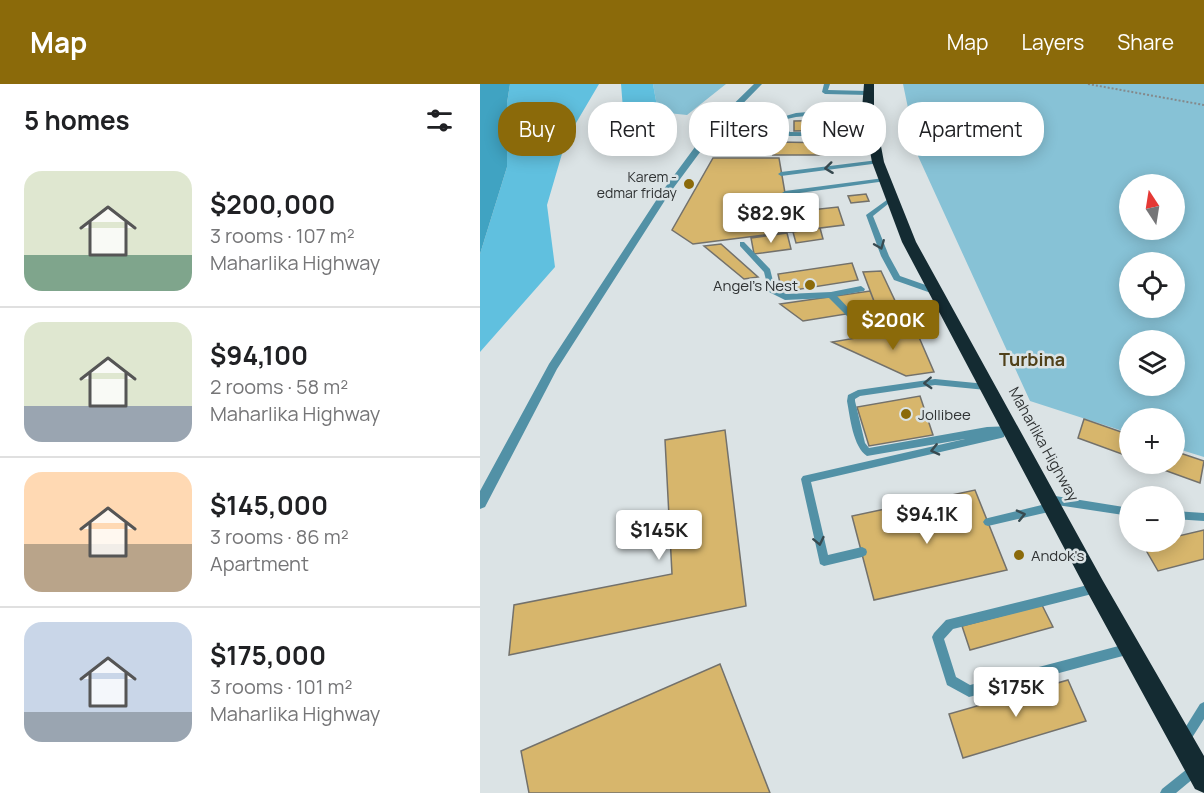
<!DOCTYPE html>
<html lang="en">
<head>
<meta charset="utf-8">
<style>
  :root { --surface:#fff; --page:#f6f6f6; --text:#202124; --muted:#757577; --line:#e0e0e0; --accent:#8b6a0a }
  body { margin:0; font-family:Manrope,sans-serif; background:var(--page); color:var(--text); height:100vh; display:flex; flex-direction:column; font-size:22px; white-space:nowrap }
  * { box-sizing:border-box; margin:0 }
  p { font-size:20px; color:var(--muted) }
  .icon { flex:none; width:33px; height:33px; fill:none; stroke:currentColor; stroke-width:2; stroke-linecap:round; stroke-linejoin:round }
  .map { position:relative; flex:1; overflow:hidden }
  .panel { display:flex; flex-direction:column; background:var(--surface); width:480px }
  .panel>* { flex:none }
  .hud { position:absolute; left:18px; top:18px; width:570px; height:54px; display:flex; gap:12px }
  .needle { width:39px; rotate:348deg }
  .tools { position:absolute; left:639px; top:90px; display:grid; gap:12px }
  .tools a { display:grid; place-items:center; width:66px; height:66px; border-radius:50%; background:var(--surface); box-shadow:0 3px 15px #0003; font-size:30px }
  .price { position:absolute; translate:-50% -51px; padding:0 14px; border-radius:6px; background:#fff; color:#222; font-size:20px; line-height:39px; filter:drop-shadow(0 2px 3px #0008) }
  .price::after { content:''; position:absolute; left:50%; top:36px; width:18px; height:14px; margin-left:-9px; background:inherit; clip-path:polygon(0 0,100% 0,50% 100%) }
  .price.active { background:var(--accent); color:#fff }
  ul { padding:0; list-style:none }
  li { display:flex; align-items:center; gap:18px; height:150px; padding:0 24px }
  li+li { border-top:2px solid var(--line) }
  li span { display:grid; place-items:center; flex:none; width:168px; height:120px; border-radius:18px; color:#555 }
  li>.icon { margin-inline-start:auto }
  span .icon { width:72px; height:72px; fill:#fffc; stroke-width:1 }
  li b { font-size:26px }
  h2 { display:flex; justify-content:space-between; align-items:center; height:72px; padding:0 24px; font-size:26px }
  .chip { padding:0 21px; border-radius:24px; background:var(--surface); box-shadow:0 3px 15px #0003; font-size:21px; line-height:54px }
  .chip.active { background:var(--accent); color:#fff }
  header { display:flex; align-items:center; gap:36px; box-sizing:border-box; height:84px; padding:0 30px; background:var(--accent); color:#fff }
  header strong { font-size:28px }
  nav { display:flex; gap:33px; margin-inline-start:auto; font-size:21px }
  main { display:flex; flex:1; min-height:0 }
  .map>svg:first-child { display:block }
</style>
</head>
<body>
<header>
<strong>Map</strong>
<nav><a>Map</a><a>Layers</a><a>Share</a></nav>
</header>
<main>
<section class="panel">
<h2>5 homes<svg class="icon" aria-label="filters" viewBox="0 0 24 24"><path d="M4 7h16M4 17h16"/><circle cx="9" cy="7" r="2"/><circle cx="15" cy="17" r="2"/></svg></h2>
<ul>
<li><span style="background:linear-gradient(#dfe7d0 70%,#7fa58c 0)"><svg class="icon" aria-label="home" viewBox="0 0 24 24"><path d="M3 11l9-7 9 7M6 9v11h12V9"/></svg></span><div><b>$200,000</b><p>3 rooms · 107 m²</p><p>Maharlika Highway</p></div></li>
<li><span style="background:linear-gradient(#dfe7d0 70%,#9aa5b1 0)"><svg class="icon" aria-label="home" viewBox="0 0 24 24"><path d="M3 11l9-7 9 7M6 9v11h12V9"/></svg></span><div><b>$94,100</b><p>2 rooms · 58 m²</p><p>Maharlika Highway</p></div></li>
<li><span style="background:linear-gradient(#ffd9b3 60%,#b9a48a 0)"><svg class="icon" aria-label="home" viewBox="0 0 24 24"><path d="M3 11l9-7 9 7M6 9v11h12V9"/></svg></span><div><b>$145,000</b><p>3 rooms · 86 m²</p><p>Apartment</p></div></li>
<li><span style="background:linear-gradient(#c9d6e8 75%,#9aa5b1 0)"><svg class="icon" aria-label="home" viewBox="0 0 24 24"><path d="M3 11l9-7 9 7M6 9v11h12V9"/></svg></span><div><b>$175,000</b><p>3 rooms · 101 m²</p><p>Maharlika Highway</p></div></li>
</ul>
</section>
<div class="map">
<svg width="724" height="709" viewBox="0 0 724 709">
  <rect width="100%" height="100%" fill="#dbe3e5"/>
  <path fill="#87c2d6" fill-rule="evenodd" d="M173,0H246L207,31L178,28Z
    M423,0H724V373L695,364L694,334H650L649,349L550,317L438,72ZM650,100H694V146H650ZM650,178H694V224H650ZM650,256H694V302H650Z"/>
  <path fill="#60c0df" d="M30,0H119L86,56L67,121L75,183L0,268V170L27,83V19Z
    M141,0H173L178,28L143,25Z"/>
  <path fill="#40a3c2" d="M0,0H30L27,19V83L0,170Z"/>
  <path fill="#d7b66c" stroke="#73716b" stroke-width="1.5" d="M366,36L367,46L314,47V37Z
    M297,58L356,59L357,71H293Z
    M233,74H299L305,109L312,128L358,123L364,141L213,160L192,146Z
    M386,110L389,117L371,119L368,112Z
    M340,144L343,155L316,159L313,148Z
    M307,149L311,165L274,170L271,154Z
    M241,160L278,193L264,195L224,162Z
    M372,179L378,196L302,208L298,190Z
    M401,187L417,221L397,225L383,188Z
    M390,207L397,225L323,237L300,220Z
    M435,244L454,288L426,292L352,258Z
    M440,312L453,351L389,362L377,323Z
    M604,335L650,351V373L598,354Z
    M245,346L266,522L29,571L34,521L192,490L185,356Z
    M694,367L724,377L720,399L684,386L685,380H694Z
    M495,406L527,486L394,516L372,432Z
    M724,446V475L678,487L663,461L677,458H694V453Z
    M562,521L573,543L490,566L482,542Z
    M240,580L290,709H49L41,667Z
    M588,596L606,637L483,674L469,630Z"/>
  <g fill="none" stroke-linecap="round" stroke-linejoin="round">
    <path stroke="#84898b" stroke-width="2" stroke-dasharray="2 2" stroke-linecap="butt" d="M608,0L724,21"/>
    <path fill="#5291a6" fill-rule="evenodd" d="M344,0H350L348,6L388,7L391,9L388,11L345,10L342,8Z
      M388,23L391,25L390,26L316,33L307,35L306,45L310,48L392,49L395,51L394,52H309L300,46L302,33L316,29Z
      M398,76L400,77V79L301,92L298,90L301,88Z
      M404,94L407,96L406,97L305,111L302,109L305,107Z
      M411,113L413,114V116L393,132L409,172L420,192L457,205V209H451L414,196L401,172L386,131Z
      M260,158H264L290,185L295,205L306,210L351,208L381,202L385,205L384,207L357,212L375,231L391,233L464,222L468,225L464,228L391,239L370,235L349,214L305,216L289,208L284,188L260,162Z
      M455,295L506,300L510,303L506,306L455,301L380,312L375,315V317L385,359L389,364L507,343L532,342L535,343L536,346L535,349L525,350L524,353L521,354L331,398L348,471L382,463L386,465L387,468L386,471L382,473L344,482L340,480L321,395L323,392L485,355L387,372C373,363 370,333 367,317L368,311L378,306Z
      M569,411L650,424V432L577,421L578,423L576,426L573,427L508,442L505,441L503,438L505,435L508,434L570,419L566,418L564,415L566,412Z
      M694,427L724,429V437L694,435Z
      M616,499L620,500L621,504L620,508L616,509L473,545L464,555L476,593L490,601L650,559L654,561L656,565L654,569L489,613L467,601L452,553L454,549L466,536Z
      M724,618V635L708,660L704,662L700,660L698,656L700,652L720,620Z
      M716,679L720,681L722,685L720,689L696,709H680L682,705L712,681Z"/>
    <path fill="#5291a6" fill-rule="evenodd" d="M274,0H282L235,48L189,110L77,285L5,423L0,425V407L69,280L181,109L229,44Z"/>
    <path fill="#142b32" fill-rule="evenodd" d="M384,0H394V25L404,78L436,158L623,497L724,672V709L715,705L609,511L422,158L392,78L382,25Z"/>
  </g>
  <defs><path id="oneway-chevron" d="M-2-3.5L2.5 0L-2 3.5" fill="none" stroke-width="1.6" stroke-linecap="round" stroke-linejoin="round" transform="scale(1.5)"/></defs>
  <g stroke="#384a50">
    <use href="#oneway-chevron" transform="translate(349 84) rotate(173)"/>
    <use href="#oneway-chevron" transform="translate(400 161) rotate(68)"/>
    <use href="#oneway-chevron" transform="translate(448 299) rotate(177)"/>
    <use href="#oneway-chevron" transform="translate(455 366) rotate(167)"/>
    <use href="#oneway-chevron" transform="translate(541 431) rotate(-13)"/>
    <use href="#oneway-chevron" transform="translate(339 457) rotate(78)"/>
  </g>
  <g fill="#8b6a0a" stroke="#dbe3e5" stroke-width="2">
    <circle cx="209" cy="100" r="6"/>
    <circle cx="330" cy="201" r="6"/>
    <circle cx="426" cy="330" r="6"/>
    <circle cx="539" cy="471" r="6"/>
  </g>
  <g text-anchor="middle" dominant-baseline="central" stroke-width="5" stroke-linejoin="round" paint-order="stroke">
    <g font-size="14" fill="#303334" stroke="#dbe3e5" text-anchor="end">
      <text x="197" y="92">Karem -<tspan x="197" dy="16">edmar friday</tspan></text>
    </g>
    <g font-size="15" fill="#303334" stroke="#dbe3e5" text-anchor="start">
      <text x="318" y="201" text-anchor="end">Angel's Nest</text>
      <text x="438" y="330">Jollibee</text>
      <text x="551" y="471">Andok's</text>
    </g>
    <g font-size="15" fill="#303334" stroke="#dbe3e5">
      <text transform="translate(564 360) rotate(61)">Maharlika Highway</text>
    </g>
    <g font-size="18" font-weight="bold" fill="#504019" stroke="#dbe3e5">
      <text x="552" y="275">Turbina</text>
    </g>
  </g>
</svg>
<div class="tools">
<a><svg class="needle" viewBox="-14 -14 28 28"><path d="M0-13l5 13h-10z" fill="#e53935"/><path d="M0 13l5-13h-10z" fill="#757577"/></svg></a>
<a><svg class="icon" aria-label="locate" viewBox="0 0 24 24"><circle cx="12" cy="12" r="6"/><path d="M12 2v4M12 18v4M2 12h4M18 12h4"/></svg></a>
<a><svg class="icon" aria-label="layers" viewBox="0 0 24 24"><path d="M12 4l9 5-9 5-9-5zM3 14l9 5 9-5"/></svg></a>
<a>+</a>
<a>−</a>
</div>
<b class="price" style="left:291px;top:160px">$82.9K</b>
<b class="price active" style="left:413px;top:267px">$200K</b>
<b class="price" style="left:447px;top:461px">$94.1K</b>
<b class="price" style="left:179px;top:477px">$145K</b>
<b class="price" style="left:536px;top:634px">$175K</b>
<div class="hud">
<a class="chip active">Buy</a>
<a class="chip">Rent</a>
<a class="chip">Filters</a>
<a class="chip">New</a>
<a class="chip">Apartment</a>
</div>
</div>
</main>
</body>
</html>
